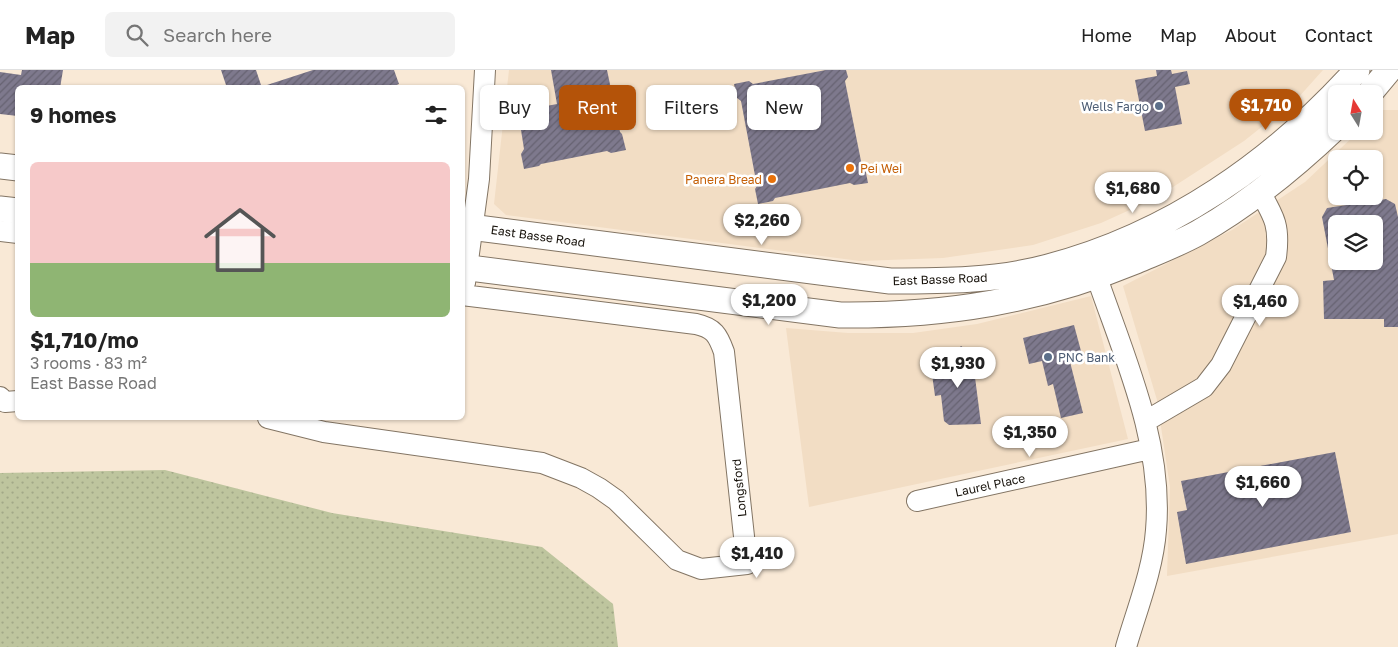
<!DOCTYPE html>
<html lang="en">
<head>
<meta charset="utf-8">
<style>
  :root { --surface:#fff; --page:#f2f2f2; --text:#222; --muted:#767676; --line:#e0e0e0; --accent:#b45309 }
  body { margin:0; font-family:"Golos Text",sans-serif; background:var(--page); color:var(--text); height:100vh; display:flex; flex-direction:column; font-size:19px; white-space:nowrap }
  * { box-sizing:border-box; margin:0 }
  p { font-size:16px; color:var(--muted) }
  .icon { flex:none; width:28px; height:28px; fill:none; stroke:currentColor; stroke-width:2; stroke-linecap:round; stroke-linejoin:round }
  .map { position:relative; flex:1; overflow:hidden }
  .side { position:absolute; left:15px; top:15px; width:450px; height:335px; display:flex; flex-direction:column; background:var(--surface); border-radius:8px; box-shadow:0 1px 4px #0004 }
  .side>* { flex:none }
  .guide { position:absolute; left:480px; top:15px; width:475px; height:45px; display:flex; gap:10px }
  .needle { width:32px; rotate:349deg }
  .tools { position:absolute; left:1328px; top:15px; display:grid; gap:10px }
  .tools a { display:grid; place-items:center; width:55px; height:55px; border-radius:8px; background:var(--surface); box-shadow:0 1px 4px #0004; font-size:25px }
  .price { position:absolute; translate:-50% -42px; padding:0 11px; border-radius:18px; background:#fff; color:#222; font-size:16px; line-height:32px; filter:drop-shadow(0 1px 2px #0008) }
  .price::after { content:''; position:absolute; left:50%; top:30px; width:15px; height:11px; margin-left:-8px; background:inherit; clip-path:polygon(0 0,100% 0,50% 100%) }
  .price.on { background:var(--accent); color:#fff }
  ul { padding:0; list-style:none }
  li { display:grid; align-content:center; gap:10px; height:265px; padding:0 15px }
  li+li { border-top:1px solid var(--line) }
  li span { display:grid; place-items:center; height:155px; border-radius:8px; color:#555 }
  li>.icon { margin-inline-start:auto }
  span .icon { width:90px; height:90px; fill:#fffc; stroke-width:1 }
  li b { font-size:21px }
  h2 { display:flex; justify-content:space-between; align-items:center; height:60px; padding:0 15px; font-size:21px }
  .pill { padding:0 18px; border-radius:8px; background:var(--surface); box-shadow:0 1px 4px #0004; font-size:18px; line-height:45px }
  .pill.on { background:var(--accent); color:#fff }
  header { display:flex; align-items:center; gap:30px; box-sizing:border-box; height:70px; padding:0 25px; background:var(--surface); border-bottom:1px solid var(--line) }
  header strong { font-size:24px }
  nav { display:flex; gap:28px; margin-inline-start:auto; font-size:18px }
  .search { width:350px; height:45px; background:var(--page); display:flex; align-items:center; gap:12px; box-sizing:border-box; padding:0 18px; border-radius:8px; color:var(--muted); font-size:19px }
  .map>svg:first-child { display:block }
</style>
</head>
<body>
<header>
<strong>Map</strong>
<div class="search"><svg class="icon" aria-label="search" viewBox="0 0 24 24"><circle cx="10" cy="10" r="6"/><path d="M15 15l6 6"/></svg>Search here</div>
<nav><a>Home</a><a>Map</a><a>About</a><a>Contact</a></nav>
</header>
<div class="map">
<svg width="1398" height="577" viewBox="0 0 1398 577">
  <defs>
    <pattern id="grass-dots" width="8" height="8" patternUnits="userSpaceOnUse" patternTransform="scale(1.25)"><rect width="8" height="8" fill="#bec59e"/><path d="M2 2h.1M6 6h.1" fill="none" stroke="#a2a887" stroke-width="1.8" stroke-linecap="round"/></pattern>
    <pattern id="building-hatch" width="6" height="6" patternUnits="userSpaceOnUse" patternTransform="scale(1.25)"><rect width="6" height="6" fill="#7e798d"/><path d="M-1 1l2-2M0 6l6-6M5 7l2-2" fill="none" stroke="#666271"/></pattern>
  </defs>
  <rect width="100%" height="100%" fill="#f9e9d6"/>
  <path fill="#f2ddc4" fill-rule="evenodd" d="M509,0H1323L1297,29L1244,71L1156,128L1101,153L1033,175L943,188L860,191L506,145L494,134Z
    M1382,40H1398V464L1167,506L1170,417L1157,330L1123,216L1232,160L1305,112L1359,61H1374V47ZM1336,89H1374V126H1336ZM1336,154H1374V191H1336Z
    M1091,226L1128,369L809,437L786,258L848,263H913L977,254Z"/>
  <path fill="url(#grass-dots)" d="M165,400L332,443L542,477L613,534L618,577H0V403Z"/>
  <path fill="url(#building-hatch)" fill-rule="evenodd" d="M22,0H63L60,18H18V46L0,44V2L21,5Z
    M221,0H256L262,18H227Z
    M313,0H394L399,14L389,18H267V15Z
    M551,0H607L620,62L622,64L626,80L611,83L607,81L541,94L539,96L524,99L521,84L524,79L521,60L531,39L557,34Z
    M826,0H846L848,7L845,11L862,96L865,98L868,113L854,115L850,113L775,128L773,131L758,134L755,119L757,116L741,31L737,28L734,14L749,11L753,14Z
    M1156,0H1171L1172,4L1187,1L1190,14L1175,17L1182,54L1145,61L1135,10L1157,6Z
    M1386,129L1395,134L1398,147V257H1384V249H1324L1323,211L1334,210L1322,147L1327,138ZM1336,154H1374V191H1336Z
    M1074,255L1081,281L1068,284L1083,343L1061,348L1053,314L1048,316L1042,291L1029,294L1023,268Z
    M961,276L972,284L981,354L949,355L944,351L941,325L935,326L932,304L939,303L938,293L941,288L951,287Z
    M1335,382L1351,462L1186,494L1177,442L1187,440L1181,411Z"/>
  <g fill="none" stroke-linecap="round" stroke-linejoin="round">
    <defs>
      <path id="minor" d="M0,161L18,163
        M1092,193C1120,278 1164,368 1156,460C1153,500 1137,539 1126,577
        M465,213L479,109L485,0
        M0,327L5,332L18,331
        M268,348L324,362L542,393L581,408L599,418L616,430L677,490L701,499L747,494L724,282C718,265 714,258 696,254L462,225
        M1146,351L1204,317L1221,295L1276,187C1280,157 1275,148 1260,122
        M917,431L1150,379"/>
      <path id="major" d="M1369,24L1389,0
        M0,96L18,98
        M0,139L18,141
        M462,156L890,211C943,211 997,211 1048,197C1170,165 1274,92 1357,0
        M462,197L840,245C945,246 1039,231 1136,191C1157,182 1178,174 1198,163C1249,134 1294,97 1336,57"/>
    </defs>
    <use href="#minor" stroke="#837564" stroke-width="22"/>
    <use href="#major" stroke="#837564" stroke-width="27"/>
    <use href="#minor" stroke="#fff" stroke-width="20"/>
    <use href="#major" stroke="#fff" stroke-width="25"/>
  </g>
  <g fill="#5c6f8a" stroke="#fff" stroke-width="2">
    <circle cx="1159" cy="36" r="5"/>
    <circle cx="1048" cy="287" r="5"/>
  </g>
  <g fill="#e8710a" stroke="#fff" stroke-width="2">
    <circle cx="850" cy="98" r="5"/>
    <circle cx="772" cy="109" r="5"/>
  </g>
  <g text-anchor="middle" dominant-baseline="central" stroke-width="5" stroke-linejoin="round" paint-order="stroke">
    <g font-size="12" fill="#4e5e75" stroke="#fff" text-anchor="end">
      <text x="1149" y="36">Wells Fargo</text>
      <text x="1058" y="287" text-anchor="start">PNC Bank</text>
    </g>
    <g font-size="12" fill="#c56008" stroke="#fff" text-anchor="start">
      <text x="860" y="98">Pei Wei</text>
      <text x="762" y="109" text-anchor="end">Panera Bread</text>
    </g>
    <g font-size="12" fill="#140f08" stroke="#fff">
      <text transform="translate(538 166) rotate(8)">East Basse Road</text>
      <text transform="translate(940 209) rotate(-2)">East Basse Road</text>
      <text transform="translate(990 415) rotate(-12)">Laurel Place</text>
      <text transform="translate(739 418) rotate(-96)">Longsford</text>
    </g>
  </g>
</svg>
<div class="tools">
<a><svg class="needle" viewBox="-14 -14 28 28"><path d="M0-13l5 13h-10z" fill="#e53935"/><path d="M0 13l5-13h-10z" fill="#767676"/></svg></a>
<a><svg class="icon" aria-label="locate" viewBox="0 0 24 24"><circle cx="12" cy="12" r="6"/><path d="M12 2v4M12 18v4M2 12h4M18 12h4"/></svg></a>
<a><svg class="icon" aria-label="layers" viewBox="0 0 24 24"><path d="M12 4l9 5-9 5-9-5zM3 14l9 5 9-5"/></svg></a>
</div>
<b class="price on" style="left:1266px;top:61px">$1,710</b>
<b class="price" style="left:1133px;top:144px">$1,680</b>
<b class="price" style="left:762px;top:176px">$2,260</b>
<b class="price" style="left:769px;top:256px">$1,200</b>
<b class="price" style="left:1260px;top:257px">$1,460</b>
<b class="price" style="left:958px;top:319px">$1,930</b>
<b class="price" style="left:1030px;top:388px">$1,350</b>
<b class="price" style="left:1263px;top:438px">$1,660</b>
<b class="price" style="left:757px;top:509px">$1,410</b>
<div class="guide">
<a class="pill">Buy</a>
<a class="pill on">Rent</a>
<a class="pill">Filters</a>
<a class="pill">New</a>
</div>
<section class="side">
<h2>9 homes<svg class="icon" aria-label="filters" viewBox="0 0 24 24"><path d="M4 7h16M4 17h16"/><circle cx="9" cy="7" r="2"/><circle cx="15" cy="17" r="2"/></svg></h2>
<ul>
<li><span style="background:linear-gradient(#f6c9c9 65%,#8fb573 0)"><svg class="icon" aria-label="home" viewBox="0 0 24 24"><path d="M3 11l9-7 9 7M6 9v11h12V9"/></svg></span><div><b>$1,710/mo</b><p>3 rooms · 83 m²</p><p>East Basse Road</p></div></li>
</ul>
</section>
</div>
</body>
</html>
